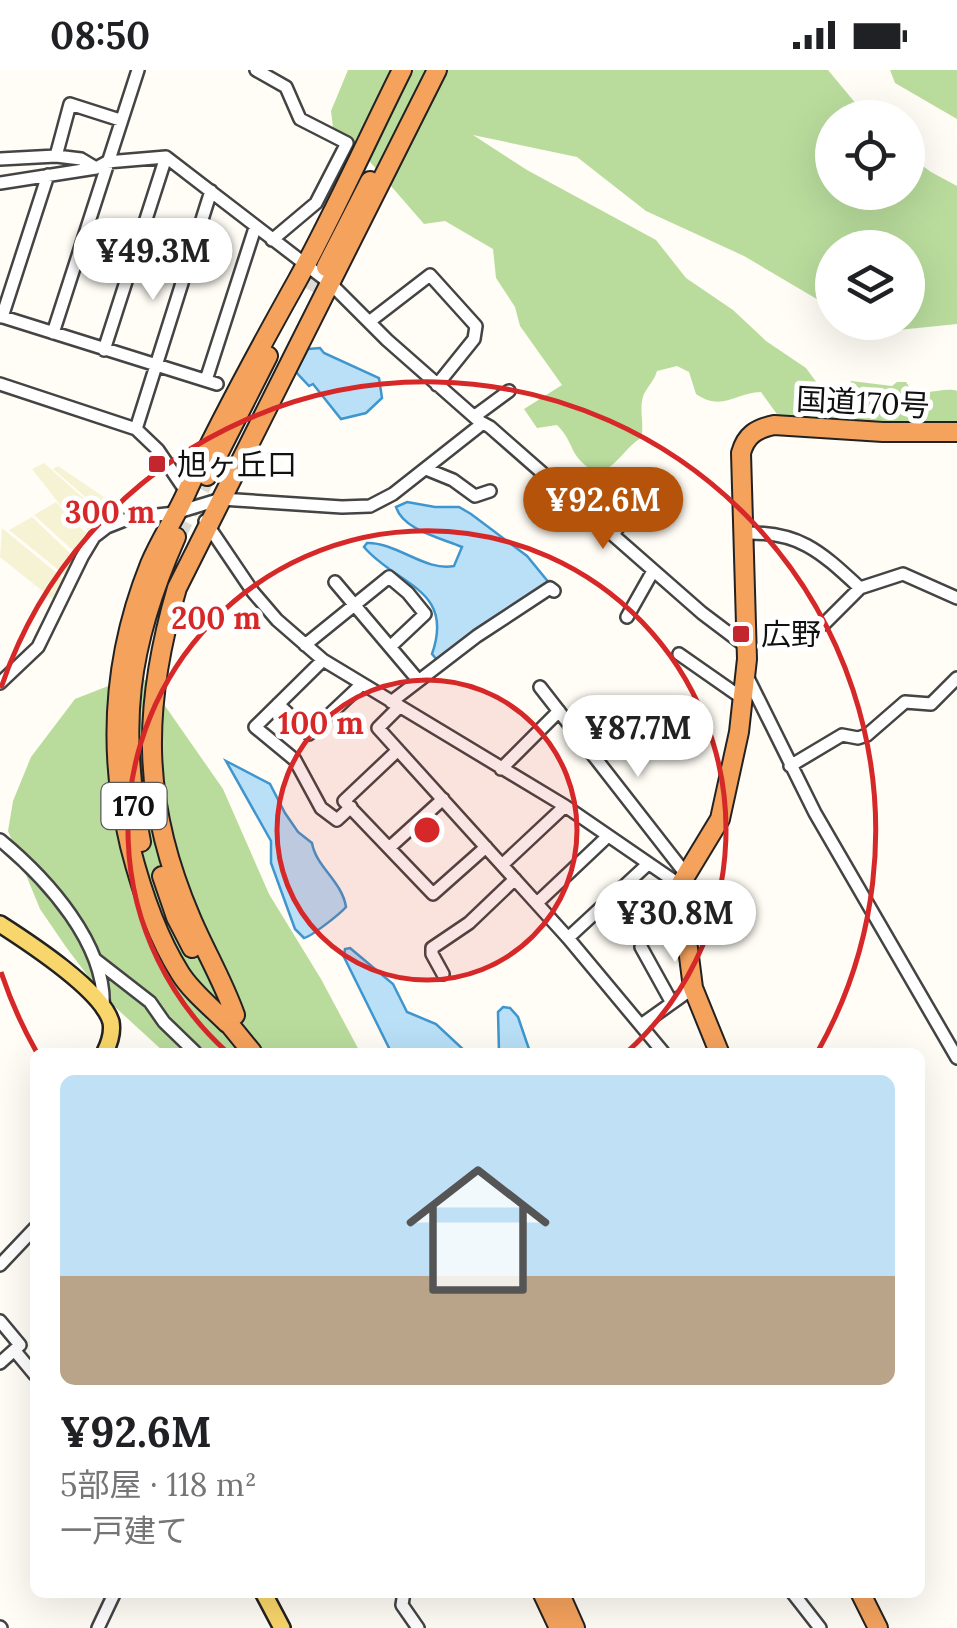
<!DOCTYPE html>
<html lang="ja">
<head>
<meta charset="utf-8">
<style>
  :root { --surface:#fff; --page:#f2f2f2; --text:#202124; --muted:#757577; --line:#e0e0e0; --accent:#b45309 }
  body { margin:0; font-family:Lora,"Noto Sans JP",serif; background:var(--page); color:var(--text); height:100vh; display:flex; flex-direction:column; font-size:38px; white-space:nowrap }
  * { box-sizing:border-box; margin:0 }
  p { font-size:32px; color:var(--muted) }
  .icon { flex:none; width:55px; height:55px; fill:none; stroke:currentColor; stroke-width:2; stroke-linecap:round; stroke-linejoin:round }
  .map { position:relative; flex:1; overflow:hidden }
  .side { position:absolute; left:30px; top:978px; width:895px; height:550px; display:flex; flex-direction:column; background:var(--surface); border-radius:15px; box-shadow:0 10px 40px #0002 }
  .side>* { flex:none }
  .tools { position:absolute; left:815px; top:30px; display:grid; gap:20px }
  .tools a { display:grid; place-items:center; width:110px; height:110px; border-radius:50%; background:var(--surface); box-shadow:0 10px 40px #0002; font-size:50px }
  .price { position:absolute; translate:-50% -85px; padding:0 22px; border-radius:35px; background:#fff; color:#222; font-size:32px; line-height:65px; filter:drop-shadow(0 2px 5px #0008) }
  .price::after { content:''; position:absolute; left:50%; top:60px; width:30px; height:22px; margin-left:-15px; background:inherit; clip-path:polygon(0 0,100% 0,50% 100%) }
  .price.active { background:var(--accent); color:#fff }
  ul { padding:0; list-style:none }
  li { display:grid; align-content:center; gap:20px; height:530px; padding:0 30px }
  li+li { border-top:2px solid var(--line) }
  li span { display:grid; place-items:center; height:310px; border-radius:15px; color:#555 }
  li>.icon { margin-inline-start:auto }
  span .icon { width:180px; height:180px; fill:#fffc; stroke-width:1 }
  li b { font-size:42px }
  .status { display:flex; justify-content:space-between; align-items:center; height:70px; padding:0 50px; background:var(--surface); direction:ltr }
  .status svg { height:28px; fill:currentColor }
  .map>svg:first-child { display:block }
</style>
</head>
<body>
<div class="status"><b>08:50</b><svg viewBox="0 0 49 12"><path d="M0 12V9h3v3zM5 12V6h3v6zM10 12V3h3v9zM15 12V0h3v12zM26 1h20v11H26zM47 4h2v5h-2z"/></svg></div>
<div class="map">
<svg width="957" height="1558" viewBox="0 0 957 1558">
  <rect width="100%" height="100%" fill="#fffdf5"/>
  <path fill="#f6f3d4" d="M44,393L108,450L91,463L61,436L32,399Z
    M58,396L126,442L111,449L53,399Z
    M56,432L89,466L77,484L34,445Z
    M32,447L75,488L66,506L9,460Z
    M2,458L64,509L55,531L0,487Z"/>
  <path fill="#b9dc9c" d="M348,0H828L867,47L832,48V122H908V85L931,102L957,116V254L898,260L873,253L908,252V178H832V238L744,186L646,141L577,87L473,65L527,100L656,170L686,208L733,240L766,271L806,298L817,313L846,317L851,311L892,316L897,312H906L912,321C930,325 945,317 957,321V356L897,358L779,347L761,322C735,323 722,342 696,324L689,302L677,296L657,301C654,311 648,316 644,324C638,338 645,354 641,368C624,378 615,400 596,403C567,385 576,374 557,355L537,358L524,339L562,315L520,256L515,237L496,208L493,179L445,151L424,154L351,70L333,58L331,41Z
    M890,0H957V49L895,13Z
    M126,609L147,610L223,719L269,824L321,909L360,982H164L103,926L66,877L40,839L8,761L13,731L31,687L75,629Z"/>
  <path fill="#b9e0f7" stroke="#3f96cf" stroke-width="2.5" d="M320,278L324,283L379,308L382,328L366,343L341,349L313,314L309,316L296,302L308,279Z
    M407,432L435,437H459L471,444L527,486L550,514L438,591L432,584C455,518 397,516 364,477L367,473C396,472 426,502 454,496L462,477C441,468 403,460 396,437Z
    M226,691L270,714L285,743L298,762L312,773C316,797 342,811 346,837C340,844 312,866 304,868L295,859L271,793V771Z
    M350,878L393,914L407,942L436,954L466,982H391L344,887L345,879Z
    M503,937L510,938L518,947L530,982H499L498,942Z"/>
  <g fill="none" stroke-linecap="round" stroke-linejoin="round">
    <path stroke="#dbdad3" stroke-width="18" stroke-dasharray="18 9" stroke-linecap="butt" d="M313,222L326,197
      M176,467L207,406"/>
    <defs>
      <path id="minor" d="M256,0L286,17L300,49L347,73L316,133L272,170
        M0,89L56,86
        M96,98L81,89L56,86L70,34L120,50
        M0,113L96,98L107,92L166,87L331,214L387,270L479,351L478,357L393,424L370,436L342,437L221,429L175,443L130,448L107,457L94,467L82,487L38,577L0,613
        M0,246L217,314
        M2,247L48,105
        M369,252L430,205L476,256L474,269L437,315
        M53,263L138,0
        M104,280L166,87
        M206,310L255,158
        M0,314L136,359L158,380L187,423
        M475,346L509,321
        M479,351L490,357L702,543L747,577
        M136,359L211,121
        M426,399L453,410L475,426L490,421
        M205,451L253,522L277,550L323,590L565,736L680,815
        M743,463C799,461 820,481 860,518L903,504L957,528
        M613,464L638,432L641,416
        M335,512L418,610
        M627,547L653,501
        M824,554L860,518
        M305,575L389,507L408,523L425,544L390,577
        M679,584L742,628
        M323,590L255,657L295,690L321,738L337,750L351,737
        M746,604L815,743L957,988
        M540,617L685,803
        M391,632L477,566L550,518L554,521
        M278,634L309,664L362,614
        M399,637L378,658L568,868L663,982
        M398,680L344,731L433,824L486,777
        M790,696L842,665L858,668L867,665L905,632L931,634L957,608
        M501,699L559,641
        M0,770C46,808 108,875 103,940
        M389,778L443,729
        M502,795L565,736
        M537,833L608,766
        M568,868L648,794
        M641,877L672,933
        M96,890L150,932L164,952L195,982
        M443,904L432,884V878L469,853L515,809
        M641,955L693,918
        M0,1195L35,1158
        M0,1251L20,1275L0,1293
        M15,1281L35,1305
        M404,1522L402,1535L418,1558
        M792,1522L820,1558
        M0,1557L1,1558
        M98,1558L115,1522"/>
      <path id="major" d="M0,854C28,872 102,920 111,952C113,963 110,972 105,982
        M263,1522L282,1558"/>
      <path id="highway" d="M326,197L370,111
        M207,406L268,286
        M141,772C118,656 128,575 176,467
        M162,806L176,847L192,878
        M221,944L252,982
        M235,945C223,911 205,881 191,848C141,732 142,637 177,518L437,0
        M227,953C211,937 191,921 180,903C156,865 141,819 130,776C107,680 113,586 150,494C161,468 177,445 188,419C221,348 259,279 297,211C335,142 367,70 402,0
        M719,982L693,918L680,815L720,749L739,662L747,589L741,383C746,365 756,359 774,355L883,362H957
        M542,1522L559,1558
        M559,1522L575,1558
        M860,1522L878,1558"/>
    </defs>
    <use href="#minor" stroke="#444" stroke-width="16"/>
    <use href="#major" stroke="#222" stroke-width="20"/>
    <use href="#highway" stroke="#222" stroke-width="22"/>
    <use href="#minor" stroke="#fff" stroke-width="11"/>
    <use href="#major" stroke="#f9d66b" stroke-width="15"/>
    <use href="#highway" stroke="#f5a25d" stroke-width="18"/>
  </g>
  <circle cx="427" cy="760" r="150" fill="#d62828" fill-opacity=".12"/>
  <g fill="none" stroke="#d62828" stroke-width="5">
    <circle cx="427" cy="760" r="150"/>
    <path d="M227 982A299 299 0 1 1 627 982"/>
    <path d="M36 981A449 449 0 0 1 1 902M1 618A449 449 0 1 1 818 981"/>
  </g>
  <g fill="#c4262e" stroke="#fff" stroke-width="4">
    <rect x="147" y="384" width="20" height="20" rx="5"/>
    <rect x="731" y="554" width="20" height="20" rx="5"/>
  </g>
  <g text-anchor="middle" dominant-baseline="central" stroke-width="10" stroke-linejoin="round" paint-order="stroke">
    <rect fill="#fff" stroke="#585858" stroke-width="2.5" x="101.5" y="713" width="65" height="46" rx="8"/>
    <g font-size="28" font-weight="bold" fill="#111">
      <text x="134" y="736">170</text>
    </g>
    <g font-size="30" fill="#111" stroke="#fff">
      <text transform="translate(863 332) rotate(3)">国道170号</text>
    </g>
    <g font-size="30" fill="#111" stroke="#fff" text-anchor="start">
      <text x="177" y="394">旭ヶ丘口</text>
      <text x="761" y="564">広野</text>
    </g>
  </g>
  <circle cx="427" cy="760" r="15" fill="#d62828" stroke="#fff" stroke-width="5"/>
  <g font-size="30" text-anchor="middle" font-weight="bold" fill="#d62828" stroke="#fff" stroke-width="10" stroke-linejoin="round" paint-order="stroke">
    <text x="110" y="453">300 m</text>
    <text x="216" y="559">200 m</text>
    <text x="321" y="664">100 m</text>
  </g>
</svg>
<div class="tools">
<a><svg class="icon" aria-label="locate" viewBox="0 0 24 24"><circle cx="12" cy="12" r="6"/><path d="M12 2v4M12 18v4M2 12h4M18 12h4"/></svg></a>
<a><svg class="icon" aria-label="layers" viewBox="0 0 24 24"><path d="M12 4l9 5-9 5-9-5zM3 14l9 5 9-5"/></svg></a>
</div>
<b class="price" style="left:153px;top:233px">¥49.3M</b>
<b class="price active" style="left:603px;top:482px">¥92.6M</b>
<b class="price" style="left:638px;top:710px">¥87.7M</b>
<b class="price" style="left:675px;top:895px">¥30.8M</b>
<section class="side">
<ul>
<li><span style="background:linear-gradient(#bfe0f5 65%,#b9a48a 0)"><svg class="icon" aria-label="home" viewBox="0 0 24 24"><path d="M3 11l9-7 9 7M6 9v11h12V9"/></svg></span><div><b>¥92.6M</b><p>5部屋 · 118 m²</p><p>一戸建て</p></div></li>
</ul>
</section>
</div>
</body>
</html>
